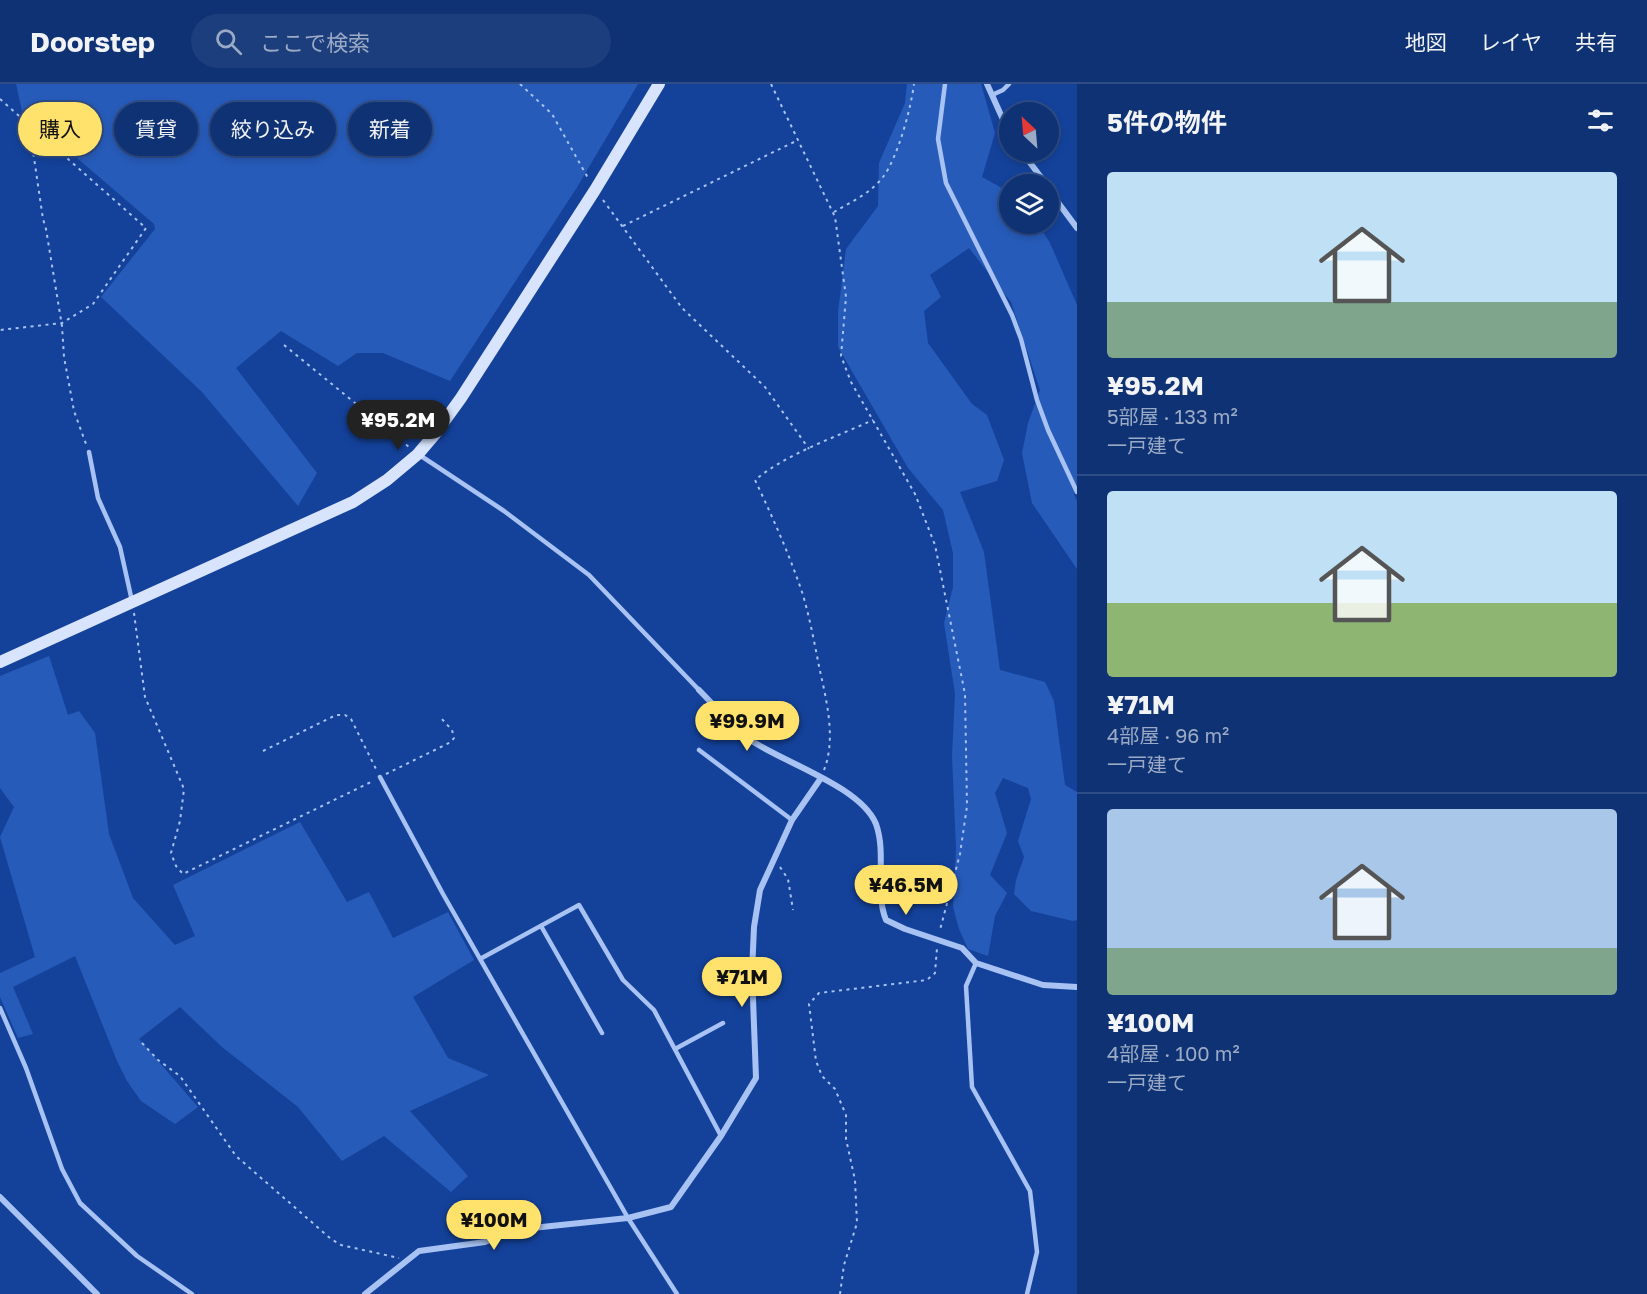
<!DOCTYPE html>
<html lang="ja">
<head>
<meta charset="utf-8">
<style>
  :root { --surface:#0f3274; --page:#1d3e7c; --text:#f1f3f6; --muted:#9baac5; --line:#2f4d86; --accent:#ffe26b }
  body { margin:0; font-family:"Golos Text","Noto Sans JP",sans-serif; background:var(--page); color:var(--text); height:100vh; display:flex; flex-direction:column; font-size:22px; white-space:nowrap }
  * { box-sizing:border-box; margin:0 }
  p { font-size:20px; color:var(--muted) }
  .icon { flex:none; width:33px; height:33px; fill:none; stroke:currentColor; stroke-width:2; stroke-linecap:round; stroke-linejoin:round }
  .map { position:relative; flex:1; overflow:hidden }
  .details { display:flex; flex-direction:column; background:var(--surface); width:570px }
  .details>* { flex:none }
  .banner { position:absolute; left:18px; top:18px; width:570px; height:54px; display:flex; gap:12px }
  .needle { width:39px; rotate:334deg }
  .tools { position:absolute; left:999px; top:18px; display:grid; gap:12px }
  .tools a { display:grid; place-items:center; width:60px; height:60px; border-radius:50%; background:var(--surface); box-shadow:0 3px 9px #0003,0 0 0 2px var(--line); font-size:30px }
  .price { position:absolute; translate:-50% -51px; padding:0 14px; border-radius:21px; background:var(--accent); color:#111; font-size:20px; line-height:39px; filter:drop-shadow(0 2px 3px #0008) }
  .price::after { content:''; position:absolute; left:50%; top:36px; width:18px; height:14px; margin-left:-9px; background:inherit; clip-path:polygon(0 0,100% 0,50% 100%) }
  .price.selected { background:#222; color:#fff }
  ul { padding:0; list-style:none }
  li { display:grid; align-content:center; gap:12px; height:318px; padding:0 30px }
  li+li { border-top:2px solid var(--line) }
  li span { display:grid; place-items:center; height:186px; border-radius:6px; color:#555 }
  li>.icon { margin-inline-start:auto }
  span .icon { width:108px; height:108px; fill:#fffc; stroke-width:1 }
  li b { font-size:26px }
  h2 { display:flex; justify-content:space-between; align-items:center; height:72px; padding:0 30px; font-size:26px }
  .chip { padding:0 21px; border-radius:27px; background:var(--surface); box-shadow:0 3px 9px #0003,0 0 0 2px var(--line); font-size:21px; line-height:54px }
  .chip.selected { background:var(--accent); color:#111 }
  header { display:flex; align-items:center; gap:36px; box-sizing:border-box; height:84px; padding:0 30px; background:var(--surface); border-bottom:2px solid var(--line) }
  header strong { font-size:28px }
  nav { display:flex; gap:33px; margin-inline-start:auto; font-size:21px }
  .search { width:420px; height:54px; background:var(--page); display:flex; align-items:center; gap:15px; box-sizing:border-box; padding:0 21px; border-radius:33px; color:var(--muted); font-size:22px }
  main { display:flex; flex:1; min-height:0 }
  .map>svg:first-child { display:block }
</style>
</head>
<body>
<header>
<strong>Doorstep</strong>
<div class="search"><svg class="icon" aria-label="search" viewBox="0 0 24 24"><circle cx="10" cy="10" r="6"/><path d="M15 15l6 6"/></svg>ここで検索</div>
<nav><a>地図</a><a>レイヤ</a><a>共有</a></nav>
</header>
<main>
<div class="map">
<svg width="1077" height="1210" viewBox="0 0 1077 1210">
  <rect width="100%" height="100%" fill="#14429b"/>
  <path fill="#275bb9" d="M16,0H638L576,105L450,297L383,269H357L338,282L281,247L236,284L317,389L298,422L202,308L101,213L155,145L154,140L22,27Z
    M907,0H981L995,49L982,93L1009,108L1010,140H1038L1050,159L1077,221V403L1074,410L1077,417V485L1032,419L1022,369L1028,339L1040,306L1011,218L969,164L930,191L941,213L924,227L928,259L972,320L987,331L1004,376L997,397L960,408L984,468L1000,586L1045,598L1054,617L1065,701L1077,708V836L1073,837L1031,827L1014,810L1016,796L1024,773L1018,757L1031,715L1028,704L1003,694L995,709L1007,749L990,791L1007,809L995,832L988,872L968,865L959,845L953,823L956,764L952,672L955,610L944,539L953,503V469L943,426L908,384L838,263V228L846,165L878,122L879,79L905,19Z
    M49,572L68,631L79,627L95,649L109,750L133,814L175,861L195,852L173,801L300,738L347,818L369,808L393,854L448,828L474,876L413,913L448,974L489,991L410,1027L468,1092L451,1108L384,1052L342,1077L298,1023L222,963L180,923L139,955L198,1023L175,1040L141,1017L127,997L117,977L75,872L13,903L33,950L18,954L0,913V889L35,873L0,753L14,723L0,704V592Z"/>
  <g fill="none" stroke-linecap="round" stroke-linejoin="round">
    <path stroke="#a8c3f3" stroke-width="2" stroke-dasharray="3 4.5" stroke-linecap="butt" d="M520,0L552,30L588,94
      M771,0L835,133L846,213L841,272L851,298L915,410L935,461L965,610L967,722L960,770L940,846
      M0,15L146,144L93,220L62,239L0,246
      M29,40L43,135L46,145L62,242L64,273L74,327L86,360
      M603,116L682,224L765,303L809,365
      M834,128C851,118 871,109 883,93C898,73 911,24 914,0
      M623,142L798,56
      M284,261L409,363
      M134,529L145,613L184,705L180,737L171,769L176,782L183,790L373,697
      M263,667L336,631H345L351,635L376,685
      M824,686C836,656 827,618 820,587C815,562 810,535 803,511C790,472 773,434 755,396C788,369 834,354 873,336
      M386,690L451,658L454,654L452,646L441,634
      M780,783L788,795L793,826
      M142,959L158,976L180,992L236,1072L331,1155L341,1161L399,1174
      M840,1210L844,1181L857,1139L855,1096L846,1055V1031L835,1005L822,992L816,977L809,920L819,909L927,896L935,889L937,864"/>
    <path stroke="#a8c3f3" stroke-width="4.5" d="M945,0L938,55L946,99L1012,231L1021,255L1037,316L1048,346L1077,408
      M992,11L1003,6L1009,0
      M89,368L98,414L120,463L132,517
      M418,370L504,427L589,491L699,606
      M699,666L792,736
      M380,693L443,810L628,1134L677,1210
      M541,842L602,949
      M480,875L579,821L623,896L654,926L721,1052
      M976,879L966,902L972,1003L1030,1107L1037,1168L1027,1210
      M0,924L26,984L62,1085L80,1119L137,1172L192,1210
      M675,965L723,939"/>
    <path stroke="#a8c3f3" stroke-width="6" d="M987,0L1010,51
      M1022,68L1046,100
      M1048,105L1077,144
      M699,606C714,621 735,646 752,657C785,679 861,703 876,740C887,771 874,806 886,836L905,845L962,864L976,879L1043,901L1077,903
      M0,1113L97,1210
      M365,1210L419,1167L485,1158L513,1146L628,1134L671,1123L721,1052L756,994L752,888L754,843L760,806L792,736L821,694"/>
    <path stroke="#d8e4fd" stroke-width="12" d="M0,578L353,418L387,396L418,370L435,350L461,314L595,106L659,0"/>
  </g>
</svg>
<div class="tools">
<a><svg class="needle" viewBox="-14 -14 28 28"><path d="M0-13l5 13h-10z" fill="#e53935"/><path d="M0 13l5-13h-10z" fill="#9baac5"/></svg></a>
<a><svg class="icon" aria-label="layers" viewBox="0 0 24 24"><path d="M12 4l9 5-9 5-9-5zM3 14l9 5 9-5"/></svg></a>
</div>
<b class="price selected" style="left:398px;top:367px">¥95.2M</b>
<b class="price" style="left:747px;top:668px">¥99.9M</b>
<b class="price" style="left:906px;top:832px">¥46.5M</b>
<b class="price" style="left:742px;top:924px">¥71M</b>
<b class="price" style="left:494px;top:1167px">¥100M</b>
<div class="banner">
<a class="chip selected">購入</a>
<a class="chip">賃貸</a>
<a class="chip">絞り込み</a>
<a class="chip">新着</a>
</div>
</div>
<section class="details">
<h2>5件の物件<svg class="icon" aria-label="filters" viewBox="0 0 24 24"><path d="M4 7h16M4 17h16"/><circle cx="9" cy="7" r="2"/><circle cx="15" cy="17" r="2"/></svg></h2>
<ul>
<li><span style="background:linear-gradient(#bfe0f5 70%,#7fa58c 0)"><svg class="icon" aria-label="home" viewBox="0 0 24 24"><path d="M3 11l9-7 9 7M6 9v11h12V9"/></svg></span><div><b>¥95.2M</b><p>5部屋 · 133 m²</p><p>一戸建て</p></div></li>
<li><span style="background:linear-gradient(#bfe0f5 60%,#8fb573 0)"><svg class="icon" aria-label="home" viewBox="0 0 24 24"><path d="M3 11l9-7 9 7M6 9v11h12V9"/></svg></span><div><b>¥71M</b><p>4部屋 · 96 m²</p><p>一戸建て</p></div></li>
<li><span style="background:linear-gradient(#a9c7e8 75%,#7fa58c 0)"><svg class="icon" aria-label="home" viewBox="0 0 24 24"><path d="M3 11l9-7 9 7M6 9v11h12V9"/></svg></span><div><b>¥100M</b><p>4部屋 · 100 m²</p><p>一戸建て</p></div></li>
</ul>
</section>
</main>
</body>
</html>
